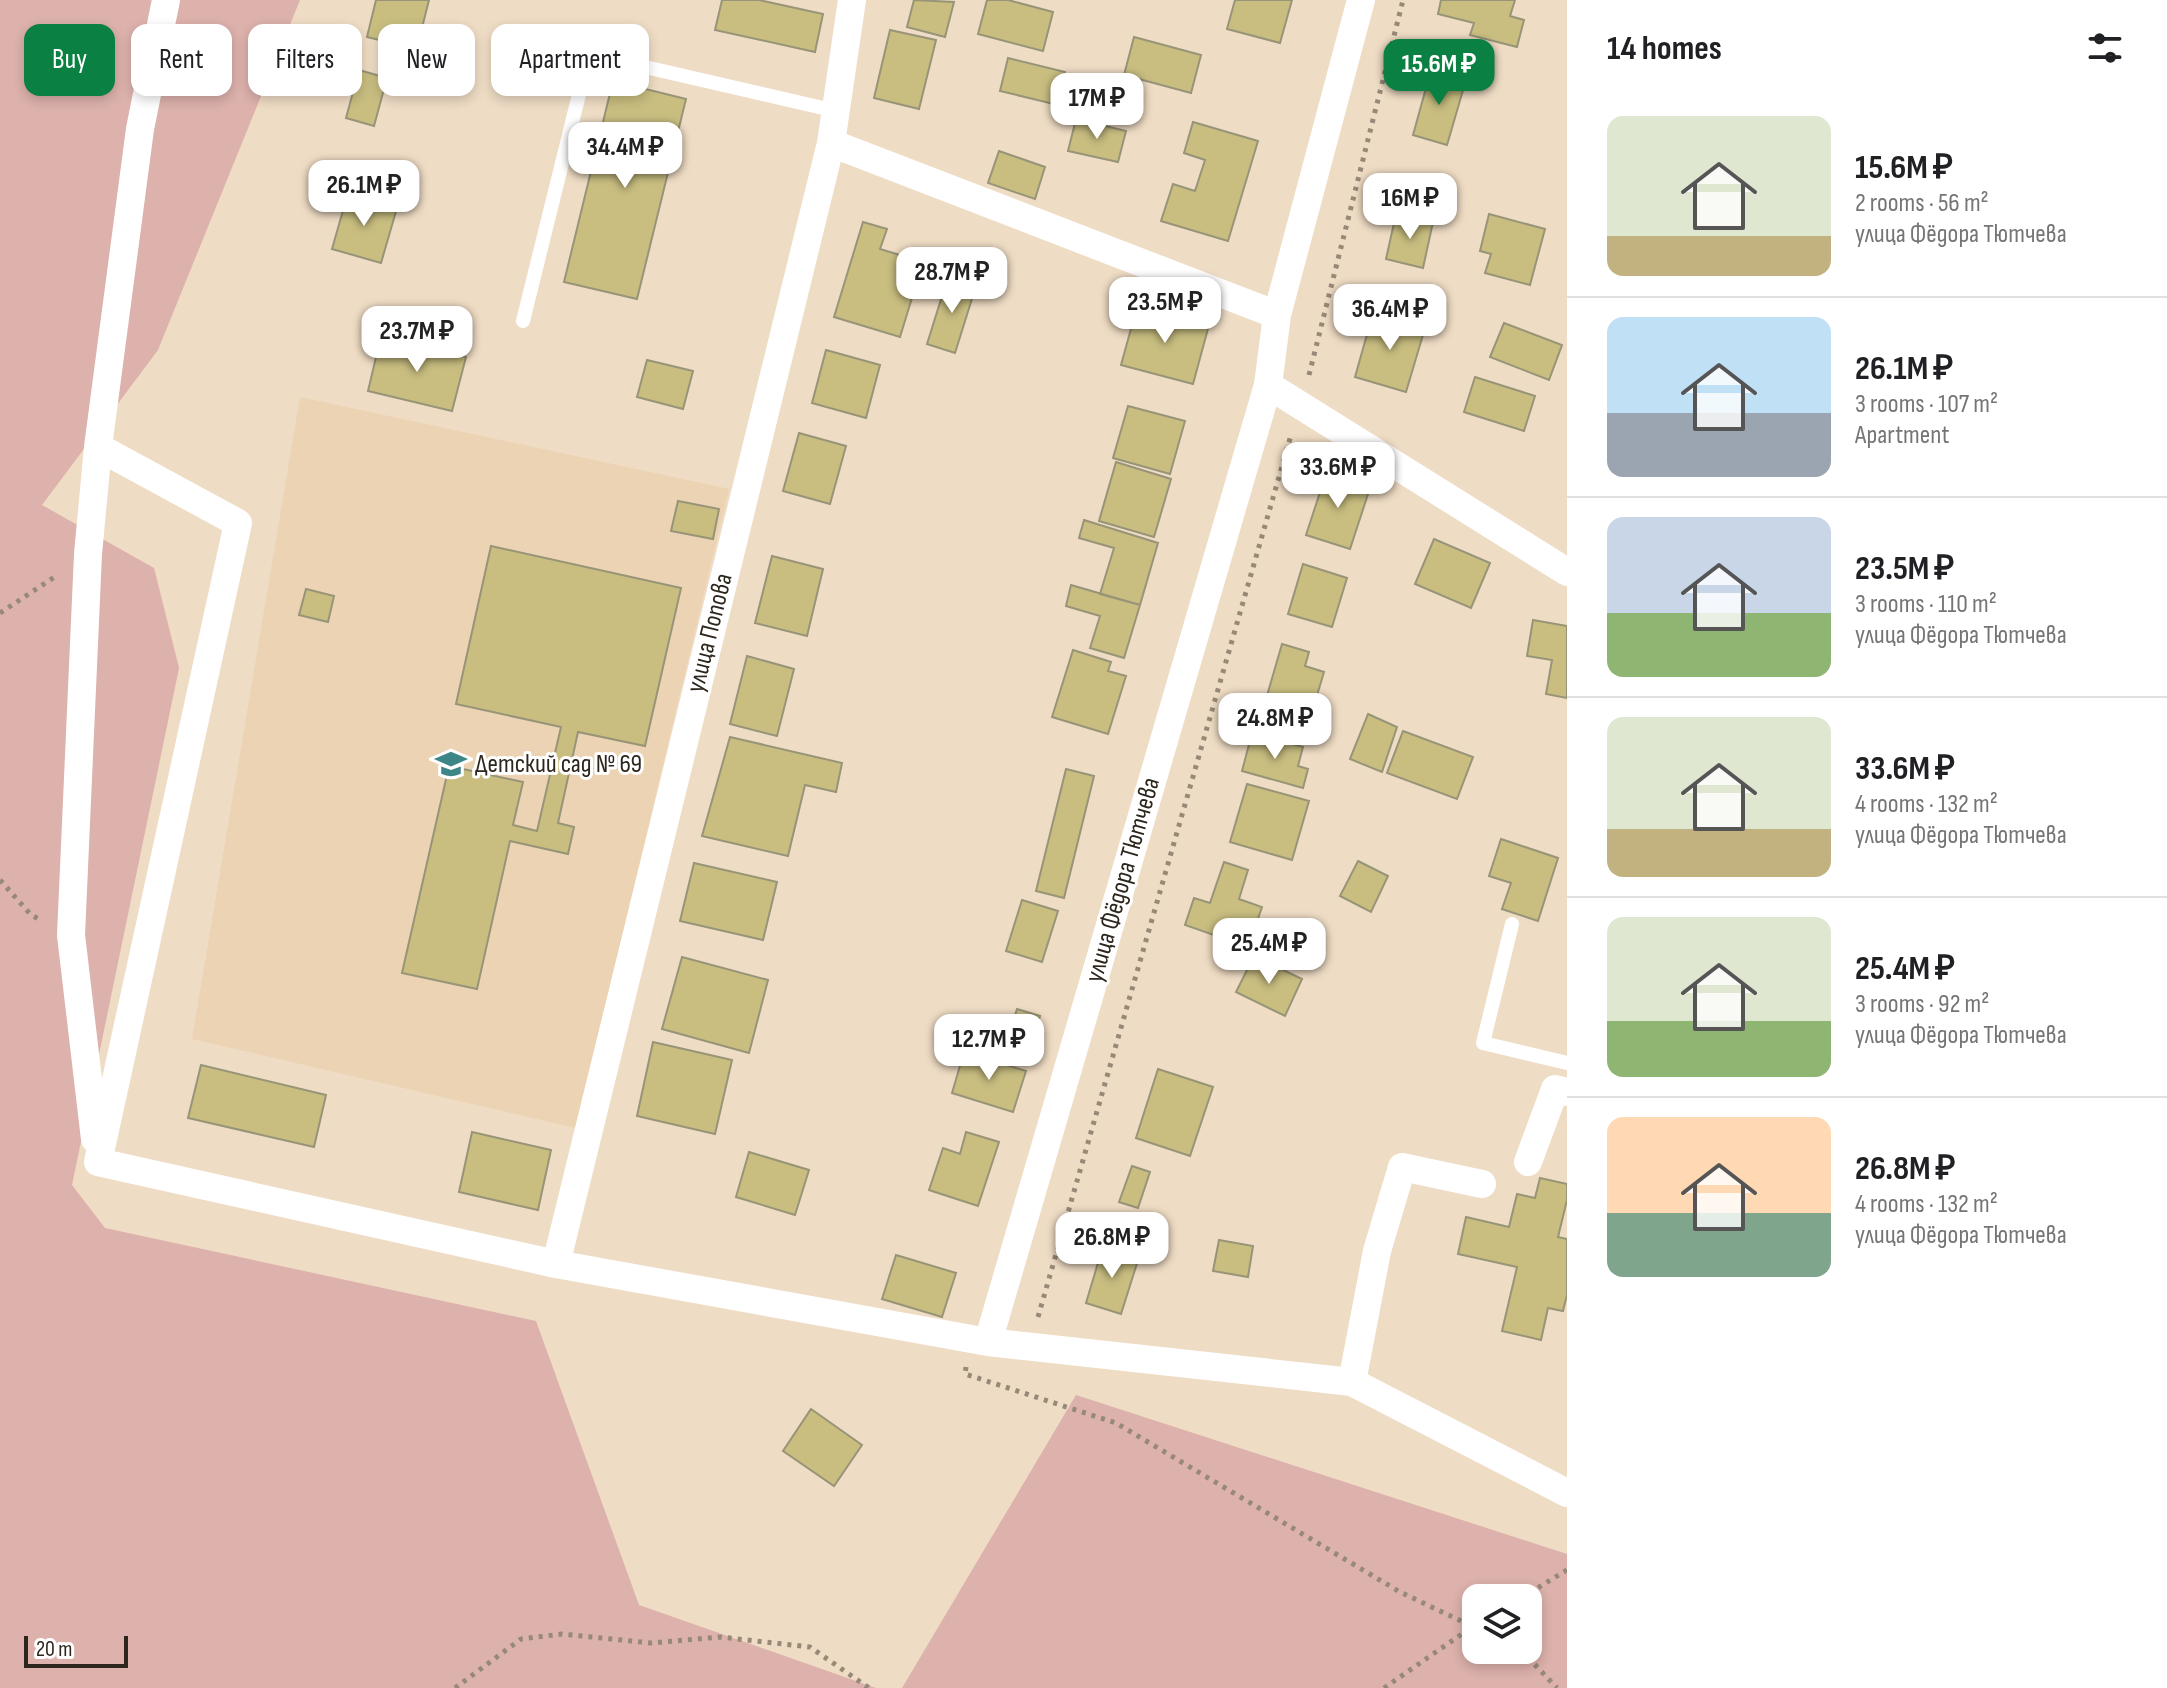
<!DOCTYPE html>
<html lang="en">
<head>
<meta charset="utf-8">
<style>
  :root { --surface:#fff; --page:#f2f2f2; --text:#202124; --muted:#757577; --line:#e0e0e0; --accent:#0b8043 }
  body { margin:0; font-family:"Sofia Sans Condensed",sans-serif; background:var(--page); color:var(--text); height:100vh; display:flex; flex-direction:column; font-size:30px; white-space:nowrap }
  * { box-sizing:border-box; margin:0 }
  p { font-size:26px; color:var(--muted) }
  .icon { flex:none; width:44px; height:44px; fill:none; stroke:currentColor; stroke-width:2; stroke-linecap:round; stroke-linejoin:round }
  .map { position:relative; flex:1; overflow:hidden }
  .details { display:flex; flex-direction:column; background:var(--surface); width:600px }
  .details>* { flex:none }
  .guide { position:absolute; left:24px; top:24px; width:760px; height:72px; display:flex; gap:16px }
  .tools { position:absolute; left:1462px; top:1584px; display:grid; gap:16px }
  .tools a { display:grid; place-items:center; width:80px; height:80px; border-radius:16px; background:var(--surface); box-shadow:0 4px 12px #0003; font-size:40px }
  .scale { position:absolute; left:24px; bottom:20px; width:104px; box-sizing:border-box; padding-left:8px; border:4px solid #2d261d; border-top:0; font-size:22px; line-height:28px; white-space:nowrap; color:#2d261d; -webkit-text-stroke:6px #fff; paint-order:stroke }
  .price { position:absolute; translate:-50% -68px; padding:0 18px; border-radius:16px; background:#fff; color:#222; font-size:26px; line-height:52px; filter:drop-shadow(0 2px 4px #0008) }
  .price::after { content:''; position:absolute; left:50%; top:48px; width:24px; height:18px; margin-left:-12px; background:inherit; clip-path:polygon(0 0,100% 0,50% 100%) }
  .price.on { background:var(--accent); color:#fff }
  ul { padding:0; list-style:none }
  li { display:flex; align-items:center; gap:24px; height:200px; padding:0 40px }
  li+li { border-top:2px solid var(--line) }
  li span { display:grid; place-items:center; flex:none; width:224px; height:160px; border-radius:16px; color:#555 }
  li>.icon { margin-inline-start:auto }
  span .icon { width:96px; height:96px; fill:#fffc; stroke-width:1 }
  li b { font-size:34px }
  h2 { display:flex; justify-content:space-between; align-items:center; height:96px; padding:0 40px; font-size:34px }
  .pill { padding:0 28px; border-radius:16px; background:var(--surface); box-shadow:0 4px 12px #0003; font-size:28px; line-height:72px }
  .pill.on { background:var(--accent); color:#fff }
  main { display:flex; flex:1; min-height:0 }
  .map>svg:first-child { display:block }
</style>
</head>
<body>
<main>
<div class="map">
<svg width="1567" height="1688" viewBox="0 0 1567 1688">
  <rect width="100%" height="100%" fill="#efdcc4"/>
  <path fill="#ebd3b4" d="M300,397L729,489L576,1128L192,1039Z"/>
  <path fill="#ddb1ac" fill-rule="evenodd" d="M0,0H300L158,350L42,505L154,568L179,668L72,1185L105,1228L536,1321L639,1605L876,1688H0Z
    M1076,1395L1567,1554V1688H902ZM1528,1598V1650H1476V1598Z"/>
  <path fill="#c9be80" stroke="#989478" stroke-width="2" d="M376,0H429L408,83L387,78L396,44L367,37Z
    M722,0H759L823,14L815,52L715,30Z
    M914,0L954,2L945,37L907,27Z
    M987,0H1008L1053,12L1043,51L978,34Z
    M1235,0H1292L1280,43L1227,29Z
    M1441,0H1515L1510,16L1524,20L1517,47L1470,35L1474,23L1438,14Z
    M890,30L936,40L919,109L874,98Z
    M1134,37L1201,55L1191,93L1124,75Z
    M1008,58L1065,72L1058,105L1000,91Z
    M359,70L387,78L374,126L346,118Z
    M1431,70L1466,80L1447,145L1413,135Z
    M613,81L686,99L637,299L564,282Z
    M1076,119L1126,131L1118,162L1068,151Z
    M1193,122L1258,141L1228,241L1161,221L1173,184L1195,191L1205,160L1184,153Z
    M999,151L1045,167L1035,199L988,183Z
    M348,193L397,208L381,263L332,249Z
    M1396,214L1433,222L1423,268L1386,259Z
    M1489,214L1545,229L1530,285L1485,273L1491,254L1480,251Z
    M863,222L887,229L880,249L923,262L900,337L834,317Z
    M948,277L976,286L955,353L927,344Z
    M1137,307L1209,325L1193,384L1121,365Z
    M1373,313L1425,328L1406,392L1355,377Z
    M1504,323L1562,345L1549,380L1490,357Z
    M381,336L466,357L452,411L368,391Z
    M826,350L880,365L866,418L812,403Z
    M647,360L693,371L683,409L637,397Z
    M1475,377L1535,396L1524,431L1464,412Z
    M1128,406L1185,421L1170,474L1113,458Z
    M799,433L846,446L830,504L783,491Z
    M1116,462L1171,479L1154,537L1099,521Z
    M1327,471L1371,485L1350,549L1306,535Z
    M678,501L719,509L713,539L671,531Z
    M1084,520L1158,543L1140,605L1100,594L1114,548L1079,538Z
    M1434,539L1490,563L1471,608L1415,584Z
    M491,546L681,588L645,746L578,732L558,823L574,827L568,854L510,841L477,989L402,973L449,766L523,782L513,825L537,831L561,727L456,704Z
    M772,556L823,569L807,636L755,623Z
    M1303,564L1347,578L1332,627L1288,614Z
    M1071,585L1140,605L1124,658L1090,648L1100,616L1066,606Z
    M306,589L334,596L328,622L299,615Z
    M1533,620L1567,626V698L1546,694L1552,660L1527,656Z
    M1282,644L1309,652L1305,666L1324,672L1310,719L1264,706Z
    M1073,650L1111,662L1108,671L1126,676L1108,734L1052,717Z
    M747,656L794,669L777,736L730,724Z
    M1368,714L1397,727L1382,772L1350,759Z
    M1403,731L1473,757L1457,799L1387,773Z
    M1252,733L1303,747L1298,766L1308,769L1303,788L1242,771Z
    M730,737L842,763L836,792L805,785L788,856L702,836Z
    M1066,769L1094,776L1064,898L1036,891Z
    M1247,784L1309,801L1292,860L1230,842Z
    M1501,839L1558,858L1538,921L1502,909L1511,883L1489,876Z
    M1358,861L1388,876L1371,912L1340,896Z
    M1224,862L1248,870L1239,899L1262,907L1248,947L1185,925L1194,898L1210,903Z
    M694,863L777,882L763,940L680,921Z
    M1022,900L1058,911L1042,962L1006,951Z
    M1254,956L1302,979L1285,1016L1236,992Z
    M682,957L768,980L749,1053L662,1029Z
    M1017,1009L1040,1016L1028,1054L1005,1047Z
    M653,1042L732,1060L715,1134L637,1116Z
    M964,1052L1026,1071L1013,1112L952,1093Z
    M201,1065L326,1095L314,1147L188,1118Z
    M1158,1069L1213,1087L1190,1156L1136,1138Z
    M472,1132L551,1150L538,1210L459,1192Z
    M966,1132L999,1142L978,1206L929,1190L943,1148L960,1154Z
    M749,1152L809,1170L795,1215L736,1197Z
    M1132,1166L1150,1172L1138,1208L1119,1202Z
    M1540,1178L1567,1184V1200L1558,1237L1567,1239V1295L1563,1311L1548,1308L1541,1340L1502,1331L1517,1267L1458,1254L1466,1217L1509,1227L1517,1194L1535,1198Z
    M1219,1240L1253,1246L1248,1277L1213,1271Z
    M1103,1246L1139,1257L1121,1314L1086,1303Z
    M896,1255L956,1273L942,1317L882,1299Z
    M811,1409L862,1445L834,1486L783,1451Z"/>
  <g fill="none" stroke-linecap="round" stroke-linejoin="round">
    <path stroke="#968978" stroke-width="5" stroke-dasharray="4 6" stroke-linecap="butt" d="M1309,375L1403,0
      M0,613L56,576
      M0,880L31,915L41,920
      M1038,1317L1291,435
      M966,1367L965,1374L1116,1423L1400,1592L1476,1628
      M1521,1598L1567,1570
      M1521,1650L1557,1688
      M455,1688L521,1639L562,1634L651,1643L720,1637L810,1647L869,1688
      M1384,1688L1472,1627"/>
    <path stroke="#fff" stroke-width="14" d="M523,321L589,54L836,111
      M1512,924L1483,1043L1567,1063"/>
    <path stroke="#fff" stroke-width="28" d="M831,143L1277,315
      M1268,385L1567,572
      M98,447L238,523L98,1162L556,1264L988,1342L1352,1382L1567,1493
      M95,1139L71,935L88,554L98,447L140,129L166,0
      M1528,1162L1555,1089L1567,1092
      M556,1264L831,143L852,0
      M988,1342L1268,385L1277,315L1361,0
      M1352,1382L1377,1251L1402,1167L1482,1184"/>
  </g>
  <defs>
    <symbol id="school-bare" viewBox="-9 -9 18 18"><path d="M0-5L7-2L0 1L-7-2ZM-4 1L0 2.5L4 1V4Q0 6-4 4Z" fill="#3d8688" stroke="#fff" stroke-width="2.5" paint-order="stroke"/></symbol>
  </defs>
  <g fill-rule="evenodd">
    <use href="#school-bare" x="429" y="742" width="44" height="44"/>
  </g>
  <g text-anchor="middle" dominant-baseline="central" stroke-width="6" stroke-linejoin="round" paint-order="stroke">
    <g font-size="26" fill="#2d261d" stroke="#fff">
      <text transform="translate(710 633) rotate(-76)">улица Попова</text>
      <text transform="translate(1123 880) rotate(-74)">улица Фёдора Тютчева</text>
    </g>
    <g font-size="26" fill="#2d261d" stroke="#fff" text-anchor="start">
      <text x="475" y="764">Детский сад № 69</text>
    </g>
  </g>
</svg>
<div class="tools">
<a><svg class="icon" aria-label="layers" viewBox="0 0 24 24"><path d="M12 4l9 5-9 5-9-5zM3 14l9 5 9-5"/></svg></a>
</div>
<div class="scale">20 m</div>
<b class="price on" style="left:1439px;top:107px">15.6M ₽</b>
<b class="price" style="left:1097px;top:141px">17M ₽</b>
<b class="price" style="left:625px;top:190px">34.4M ₽</b>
<b class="price" style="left:364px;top:228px">26.1M ₽</b>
<b class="price" style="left:1410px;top:241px">16M ₽</b>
<b class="price" style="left:952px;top:315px">28.7M ₽</b>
<b class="price" style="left:1165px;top:345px">23.5M ₽</b>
<b class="price" style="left:1390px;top:352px">36.4M ₽</b>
<b class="price" style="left:417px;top:374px">23.7M ₽</b>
<b class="price" style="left:1338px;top:510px">33.6M ₽</b>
<b class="price" style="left:1275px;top:761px">24.8M ₽</b>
<b class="price" style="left:1269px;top:986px">25.4M ₽</b>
<b class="price" style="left:989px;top:1082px">12.7M ₽</b>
<b class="price" style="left:1112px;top:1280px">26.8M ₽</b>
<div class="guide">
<a class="pill on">Buy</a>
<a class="pill">Rent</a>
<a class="pill">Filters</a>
<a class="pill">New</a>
<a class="pill">Apartment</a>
</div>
</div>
<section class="details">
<h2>14 homes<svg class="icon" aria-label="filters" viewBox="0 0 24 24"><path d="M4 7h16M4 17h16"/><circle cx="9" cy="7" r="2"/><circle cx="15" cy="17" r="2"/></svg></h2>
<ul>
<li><span style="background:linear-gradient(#dfe7d0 75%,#c2b280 0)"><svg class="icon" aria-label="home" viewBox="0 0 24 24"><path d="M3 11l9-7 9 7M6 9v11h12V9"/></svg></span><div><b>15.6M ₽</b><p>2 rooms · 56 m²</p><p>улица Фёдора Тютчева</p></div></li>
<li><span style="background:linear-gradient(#bfe0f5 60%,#9aa5b1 0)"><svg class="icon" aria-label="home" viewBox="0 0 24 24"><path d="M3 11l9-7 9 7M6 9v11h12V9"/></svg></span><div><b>26.1M ₽</b><p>3 rooms · 107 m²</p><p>Apartment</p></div></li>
<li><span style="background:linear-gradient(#c9d6e8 60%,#8fb573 0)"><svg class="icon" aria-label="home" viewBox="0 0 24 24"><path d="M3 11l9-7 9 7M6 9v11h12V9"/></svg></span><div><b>23.5M ₽</b><p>3 rooms · 110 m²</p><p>улица Фёдора Тютчева</p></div></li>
<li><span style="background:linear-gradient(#dfe7d0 70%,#c2b280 0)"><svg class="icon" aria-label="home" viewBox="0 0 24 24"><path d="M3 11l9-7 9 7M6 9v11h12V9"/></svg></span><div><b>33.6M ₽</b><p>4 rooms · 132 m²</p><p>улица Фёдора Тютчева</p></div></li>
<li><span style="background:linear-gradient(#dfe7d0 65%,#8fb573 0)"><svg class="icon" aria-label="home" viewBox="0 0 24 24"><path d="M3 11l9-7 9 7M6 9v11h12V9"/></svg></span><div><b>25.4M ₽</b><p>3 rooms · 92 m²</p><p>улица Фёдора Тютчева</p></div></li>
<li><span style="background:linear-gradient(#ffd9b3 60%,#7fa58c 0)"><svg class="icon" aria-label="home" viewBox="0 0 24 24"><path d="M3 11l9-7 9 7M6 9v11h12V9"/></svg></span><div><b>26.8M ₽</b><p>4 rooms · 132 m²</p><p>улица Фёдора Тютчева</p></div></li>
</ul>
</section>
</main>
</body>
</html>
